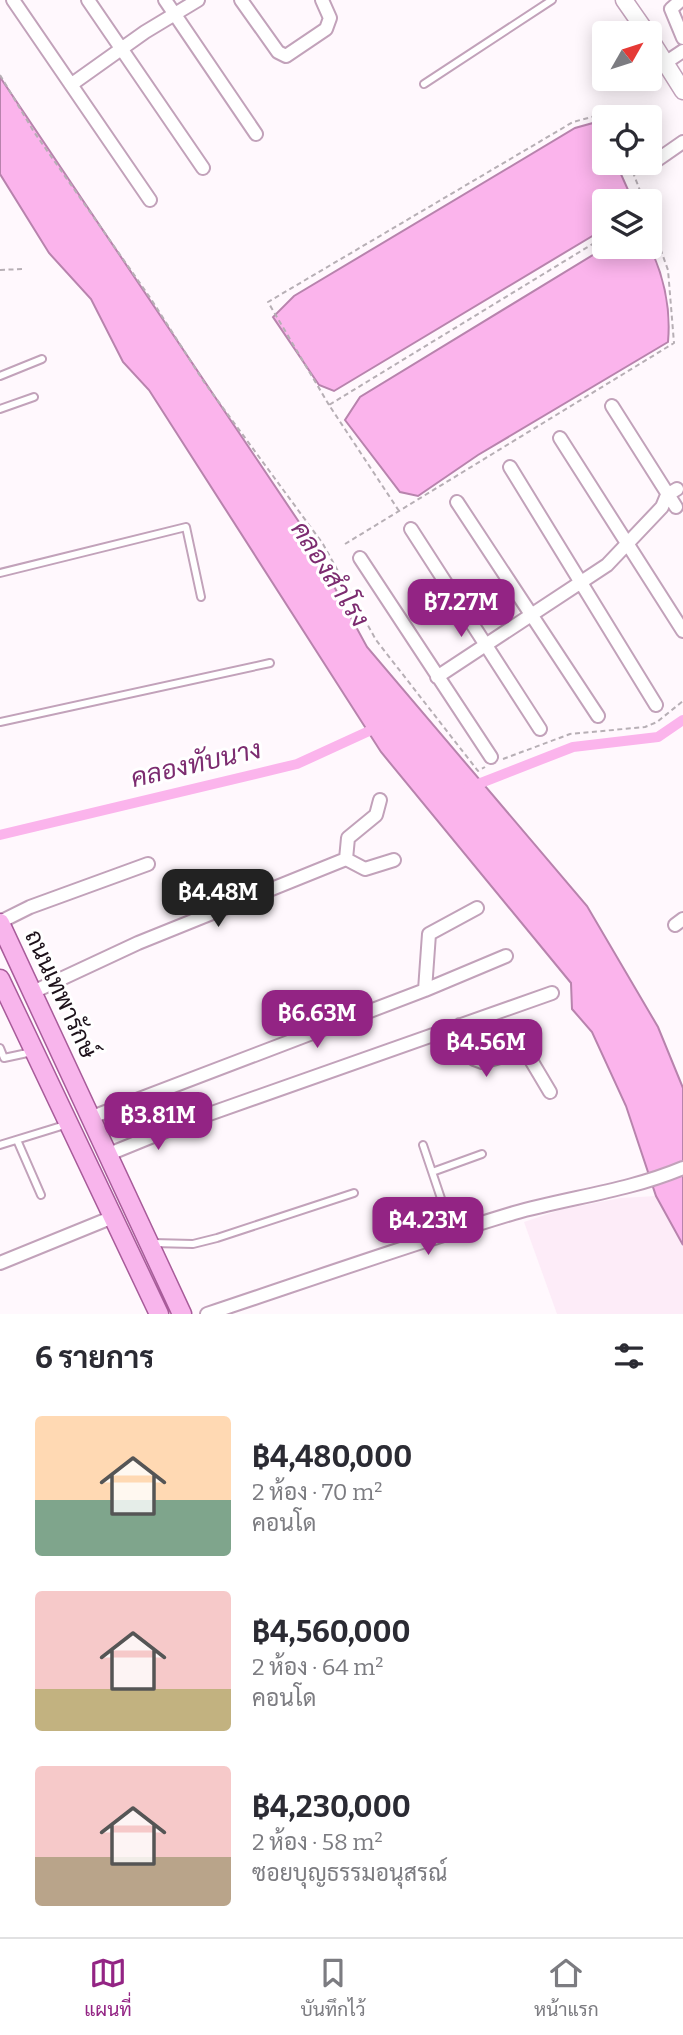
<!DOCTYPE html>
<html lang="th">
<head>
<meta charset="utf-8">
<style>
  :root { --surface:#fff; --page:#f2f2f3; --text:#2b2b33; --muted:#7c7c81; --line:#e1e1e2; --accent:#932484 }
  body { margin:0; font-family:Bitter,Sarabun,serif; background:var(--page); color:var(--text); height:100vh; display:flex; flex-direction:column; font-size:26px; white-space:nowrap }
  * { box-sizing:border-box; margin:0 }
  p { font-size:23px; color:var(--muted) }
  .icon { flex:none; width:38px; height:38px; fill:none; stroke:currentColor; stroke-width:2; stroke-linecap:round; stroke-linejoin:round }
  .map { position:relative; height:1314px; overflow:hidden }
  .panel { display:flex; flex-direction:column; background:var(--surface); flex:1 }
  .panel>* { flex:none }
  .needle { width:46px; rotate:51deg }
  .buttons { position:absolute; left:592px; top:21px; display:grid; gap:14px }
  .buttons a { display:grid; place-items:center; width:70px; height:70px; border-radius:7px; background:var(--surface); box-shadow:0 4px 18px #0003; font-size:35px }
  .price { position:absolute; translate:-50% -60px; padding:0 16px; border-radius:14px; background:var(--accent); color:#fff; font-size:23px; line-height:46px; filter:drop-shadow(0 2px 4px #0008) }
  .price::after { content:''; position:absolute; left:50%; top:42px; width:21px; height:16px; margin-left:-10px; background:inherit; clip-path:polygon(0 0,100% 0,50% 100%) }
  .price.current { background:#222; color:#fff }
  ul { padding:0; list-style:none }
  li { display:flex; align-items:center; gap:21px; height:175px; padding:0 35px }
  li span { display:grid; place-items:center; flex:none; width:196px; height:140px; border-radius:7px; color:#555 }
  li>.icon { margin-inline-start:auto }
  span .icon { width:84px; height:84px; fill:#fffc; stroke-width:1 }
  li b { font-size:30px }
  h2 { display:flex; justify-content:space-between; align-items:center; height:84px; padding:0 35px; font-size:30px }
  .tabs { display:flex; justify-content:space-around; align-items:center; height:98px; border-top:2px solid var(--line); background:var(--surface); font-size:19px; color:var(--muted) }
  .tabs a { display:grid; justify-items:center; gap:4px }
  .tabs .current { color:var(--accent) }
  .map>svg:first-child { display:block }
</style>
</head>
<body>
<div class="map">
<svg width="683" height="1314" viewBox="0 0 683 1314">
  <rect width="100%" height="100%" fill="#fff8fd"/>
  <path fill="#fdecf8" d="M656,1196L683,1245V1314H557L524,1222L563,1209L621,1198Z"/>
  <path fill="#fbb4ec" stroke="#b883ad" stroke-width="2" d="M0,77L299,522L367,647L587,906L658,1027L683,1088V1245L656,1196L626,1106L592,1032L572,1009L571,983L381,752L149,390L123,362L91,299L49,253L0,174Z
    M593,123L604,137V163H616L633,201H604V229L334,391L319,385L273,317L294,296L575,128Z
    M649,245C664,276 671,308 668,342L478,455L418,496L400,492L345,420L360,397L606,247Z"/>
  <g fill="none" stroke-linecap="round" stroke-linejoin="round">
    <path stroke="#fbb4ec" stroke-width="10" d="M468,788L573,747L658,737L683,720
      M0,835L297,764L380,726"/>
    <defs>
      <path id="lane" d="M424,84L552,0
        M0,376L42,359
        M0,409L34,397
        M0,573L186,527L201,597
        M0,722L270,663
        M0,1048L4,1058L32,1052
        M17,1140L41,1195
        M0,1145L68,1124
        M423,1145L452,1231
        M435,1171L482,1154
        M153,1243L193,1244L217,1238L354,1193"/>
      <path id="street" d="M13,0L150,200
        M88,0L203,168
        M165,0L256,134
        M241,0L278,52L286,56L326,29L330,18L322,0
        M681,0L671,9L683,38
        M665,63L683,51
        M72,84L145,32L198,0
        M647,167L683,142
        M612,406L676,507
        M560,438L683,631
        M510,467L656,705
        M457,502L598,716
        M411,529L540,729
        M360,558L491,757
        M437,677L607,565L662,507L667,495L677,489
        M346,859L348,838L376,815L380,800
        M0,922L30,907L148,864
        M675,925L683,919
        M425,990L506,956
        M33,992L138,943L346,859L365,869L394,860
        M460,1025L474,1059L482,1062L525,1050L550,1092
        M92,1117L425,990L429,934L477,908
        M109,1154L195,1119L552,993
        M0,1263L113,1217
        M207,1314C309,1280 411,1244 514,1213C571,1197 628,1191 683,1168"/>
      <path id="secondary" d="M624,0L647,33
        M649,37L683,91"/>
      <path id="primary" d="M0,923L182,1314
        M0,979L159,1314"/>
    </defs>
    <use href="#lane" stroke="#c2a2ba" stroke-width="10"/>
    <use href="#street" stroke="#c2a2ba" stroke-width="16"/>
    <use href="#secondary" stroke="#c2a2ba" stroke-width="19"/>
    <use href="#primary" stroke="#a85c9a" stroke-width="21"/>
    <path stroke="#b7afb5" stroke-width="2" stroke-dasharray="5 3.5" stroke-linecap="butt" d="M0,75L34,132L151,299L204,382L323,544L376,640L478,771L485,767
      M627,163L634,174
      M637,173L634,175L644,201
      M0,270L22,269
      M329,405L268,302L573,122L599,115L604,123
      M399,511L329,405L604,237
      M345,544L674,343L668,270L649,217
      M503,759L570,734L645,727L657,722L683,701"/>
    <use href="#lane" stroke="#fff" stroke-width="6"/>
    <use href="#street" stroke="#fff" stroke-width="12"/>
    <use href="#secondary" stroke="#fff" stroke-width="16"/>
    <use href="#primary" stroke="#f8b5ec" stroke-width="18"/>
  </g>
  <g text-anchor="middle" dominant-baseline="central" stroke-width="6" stroke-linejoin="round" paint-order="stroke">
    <g font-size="24" fill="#1d121b" stroke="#fff">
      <text transform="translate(61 994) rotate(65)">ถนนเทพารักษ์</text>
    </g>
    <g font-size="26" font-style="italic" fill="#7c2c70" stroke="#fff">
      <text transform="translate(330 574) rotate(57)">คลองสำโรง</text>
      <text transform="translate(196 764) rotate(-13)">คลองทับนาง</text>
    </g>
  </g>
</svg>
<div class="buttons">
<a><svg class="needle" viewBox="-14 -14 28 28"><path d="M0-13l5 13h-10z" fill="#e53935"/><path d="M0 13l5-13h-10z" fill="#7c7c81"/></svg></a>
<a><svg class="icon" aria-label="locate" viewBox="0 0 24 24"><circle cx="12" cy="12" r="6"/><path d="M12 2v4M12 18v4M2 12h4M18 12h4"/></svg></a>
<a><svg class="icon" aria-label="layers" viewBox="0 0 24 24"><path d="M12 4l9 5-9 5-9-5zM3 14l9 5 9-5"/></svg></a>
</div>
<b class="price" style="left:461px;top:639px">฿7.27M</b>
<b class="price current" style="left:218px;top:929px">฿4.48M</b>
<b class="price" style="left:317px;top:1050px">฿6.63M</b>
<b class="price" style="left:486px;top:1079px">฿4.56M</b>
<b class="price" style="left:158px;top:1152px">฿3.81M</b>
<b class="price" style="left:428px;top:1257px">฿4.23M</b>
</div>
<section class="panel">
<h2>6 รายการ<svg class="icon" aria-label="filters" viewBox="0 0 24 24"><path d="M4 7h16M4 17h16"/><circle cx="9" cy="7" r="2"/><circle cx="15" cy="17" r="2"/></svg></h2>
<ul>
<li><span style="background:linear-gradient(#ffd9b3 60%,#7fa58c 0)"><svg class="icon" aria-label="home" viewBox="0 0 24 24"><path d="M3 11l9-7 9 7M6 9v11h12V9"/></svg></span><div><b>฿4,480,000</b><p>2 ห้อง · 70 m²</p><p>คอนโด</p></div></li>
<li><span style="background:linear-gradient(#f6c9c9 70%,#c2b280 0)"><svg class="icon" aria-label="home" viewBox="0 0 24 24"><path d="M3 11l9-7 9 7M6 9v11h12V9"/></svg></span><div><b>฿4,560,000</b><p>2 ห้อง · 64 m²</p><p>คอนโด</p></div></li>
<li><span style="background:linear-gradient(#f6c9c9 65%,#b9a48a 0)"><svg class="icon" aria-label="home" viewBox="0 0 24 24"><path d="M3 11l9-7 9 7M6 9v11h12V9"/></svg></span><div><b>฿4,230,000</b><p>2 ห้อง · 58 m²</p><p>ซอยบุญธรรมอนุสรณ์</p></div></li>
</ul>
</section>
<nav class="tabs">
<a class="current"><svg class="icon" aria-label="map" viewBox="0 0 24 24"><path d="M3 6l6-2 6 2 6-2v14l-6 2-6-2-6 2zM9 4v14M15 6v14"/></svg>แผนที่</a>
<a><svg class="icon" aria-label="saved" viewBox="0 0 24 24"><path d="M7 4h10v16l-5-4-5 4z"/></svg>บันทึกไว้</a>
<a><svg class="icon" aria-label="home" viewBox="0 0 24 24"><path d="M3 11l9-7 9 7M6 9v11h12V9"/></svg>หน้าแรก</a>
</nav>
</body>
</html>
